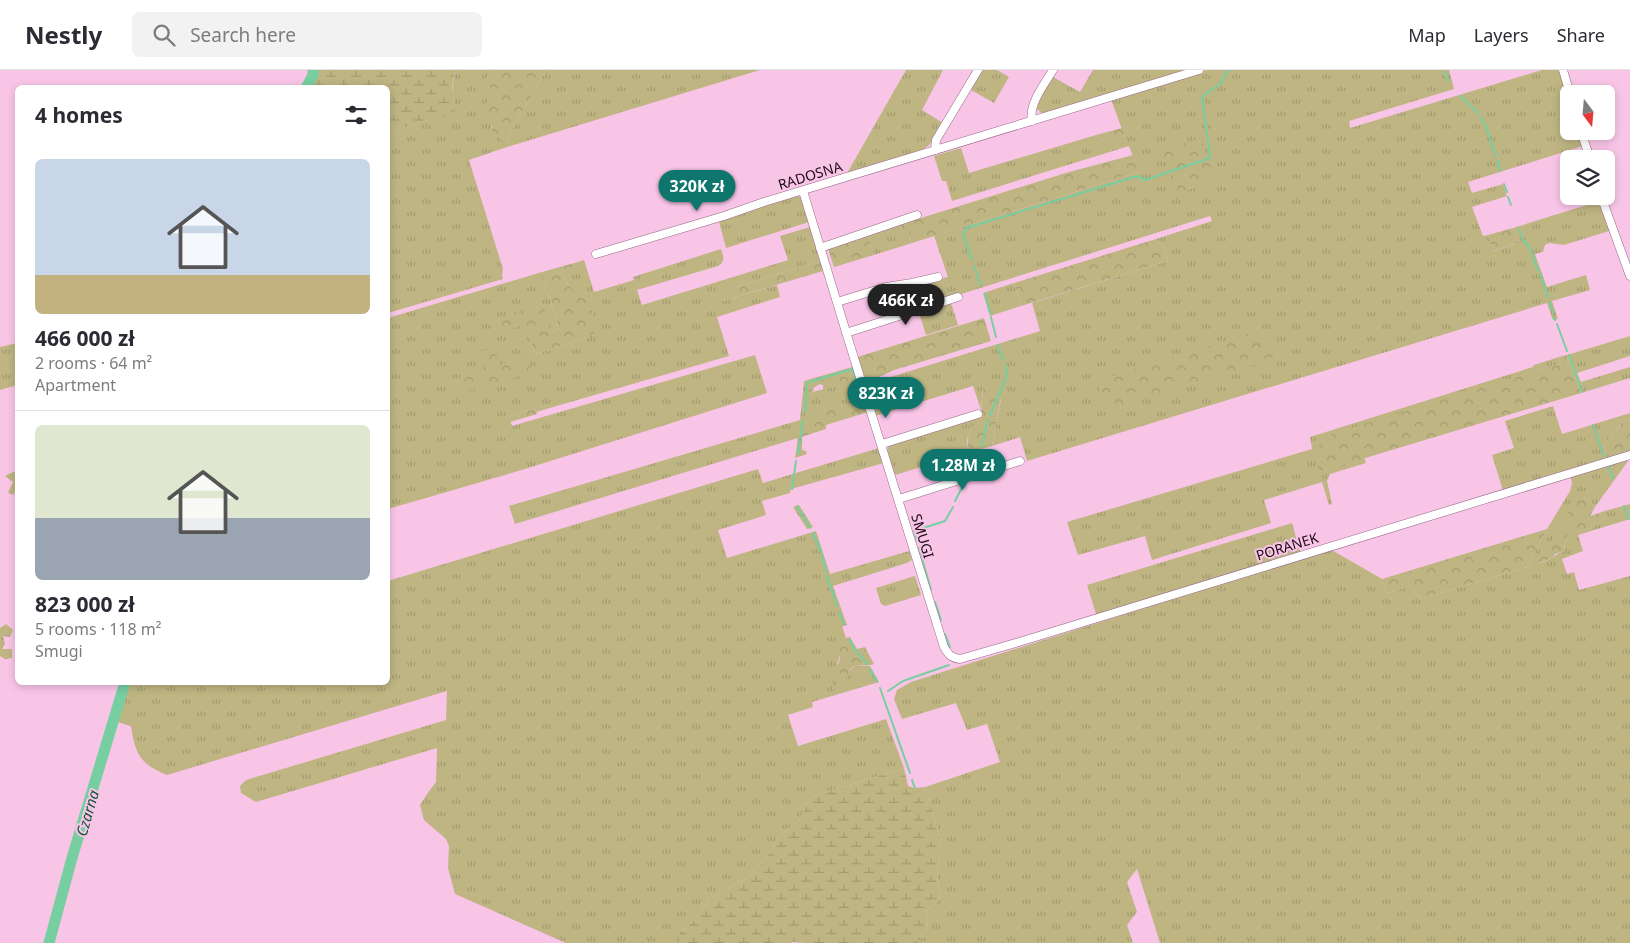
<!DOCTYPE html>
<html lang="en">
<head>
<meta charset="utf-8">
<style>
  :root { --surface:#fff; --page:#f2f2f3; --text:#2b2b33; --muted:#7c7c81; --line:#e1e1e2; --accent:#0f766e }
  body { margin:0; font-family:"Noto Sans",sans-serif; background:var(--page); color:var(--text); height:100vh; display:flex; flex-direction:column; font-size:19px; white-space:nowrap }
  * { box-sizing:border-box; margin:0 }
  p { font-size:16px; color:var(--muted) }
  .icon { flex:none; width:28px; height:28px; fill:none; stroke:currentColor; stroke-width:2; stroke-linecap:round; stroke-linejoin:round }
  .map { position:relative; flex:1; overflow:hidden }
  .panel { position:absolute; left:15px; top:15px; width:375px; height:600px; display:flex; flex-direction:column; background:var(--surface); border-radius:8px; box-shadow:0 2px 8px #0003 }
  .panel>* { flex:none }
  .needle { width:32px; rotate:164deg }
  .fabs { position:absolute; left:1560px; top:15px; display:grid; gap:10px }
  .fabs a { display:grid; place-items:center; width:55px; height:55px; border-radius:8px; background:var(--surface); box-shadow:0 2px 8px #0003; font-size:25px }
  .price { position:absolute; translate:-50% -42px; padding:0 11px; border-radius:18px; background:var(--accent); color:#fff; font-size:16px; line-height:32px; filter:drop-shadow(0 1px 2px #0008) }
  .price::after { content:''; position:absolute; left:50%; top:30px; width:15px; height:11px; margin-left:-8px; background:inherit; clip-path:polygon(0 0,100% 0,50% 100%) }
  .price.on { background:#222; color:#fff }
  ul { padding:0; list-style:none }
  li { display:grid; align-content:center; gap:10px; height:265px; padding:0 20px }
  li+li { border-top:1px solid var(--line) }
  li span { display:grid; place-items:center; height:155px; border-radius:8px; color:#555 }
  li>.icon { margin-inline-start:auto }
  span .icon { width:90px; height:90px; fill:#fffc; stroke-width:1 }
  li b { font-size:21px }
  h2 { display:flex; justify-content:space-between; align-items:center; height:60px; padding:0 20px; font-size:21px }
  header { display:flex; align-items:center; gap:30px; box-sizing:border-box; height:70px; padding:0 25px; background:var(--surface); border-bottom:1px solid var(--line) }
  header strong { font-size:24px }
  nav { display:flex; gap:28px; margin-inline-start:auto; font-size:18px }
  .search { width:350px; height:45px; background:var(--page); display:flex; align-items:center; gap:12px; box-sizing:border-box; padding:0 18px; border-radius:8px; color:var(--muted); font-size:19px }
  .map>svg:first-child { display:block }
</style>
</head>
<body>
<header>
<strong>Nestly</strong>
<div class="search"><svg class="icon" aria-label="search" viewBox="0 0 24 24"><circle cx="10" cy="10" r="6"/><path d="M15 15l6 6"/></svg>Search here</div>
<nav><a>Map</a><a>Layers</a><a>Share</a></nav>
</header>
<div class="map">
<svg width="1630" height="873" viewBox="0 0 1630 873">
  <defs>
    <pattern id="grass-tufts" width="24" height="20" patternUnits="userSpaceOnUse" patternTransform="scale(1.25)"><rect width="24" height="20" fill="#beb583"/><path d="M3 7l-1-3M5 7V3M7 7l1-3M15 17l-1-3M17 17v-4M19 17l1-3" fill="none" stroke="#a39a70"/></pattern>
    <pattern id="forest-crowns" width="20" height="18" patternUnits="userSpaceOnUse" patternTransform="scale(1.25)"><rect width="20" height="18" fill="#beb583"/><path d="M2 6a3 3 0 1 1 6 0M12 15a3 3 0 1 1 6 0" fill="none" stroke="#a39a70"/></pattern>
    <pattern id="wetland-marsh" width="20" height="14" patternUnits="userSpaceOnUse" patternTransform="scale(1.25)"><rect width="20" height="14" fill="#beb583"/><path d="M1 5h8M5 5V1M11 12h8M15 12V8" fill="none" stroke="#a39a70"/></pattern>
  </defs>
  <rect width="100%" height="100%" fill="#f9c5e7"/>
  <path fill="url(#grass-tufts)" fill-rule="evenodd" d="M457,0H491L484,13L493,20L491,58L505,72L546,0H760L501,79L469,90L503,199L502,206L503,209L388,243V63L455,41C453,27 450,13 457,0Z
    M906,0H943L922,40L943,53L930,74L920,82L846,105Z
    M983,0H997L1009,7L994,33L971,20Z
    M1093,0H1190L1046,43H1042L1037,39L1036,35L1053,7L1080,22Z
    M1207,0H1449L1454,19L1349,51L1350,58L1542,0H1558L1560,2L1569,30V61H1578L1583,76L1468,112L1472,123L1503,114L1507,126L1472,137L1483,166L1488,165L1494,181L1520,172L1513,158L1600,131L1610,159L1609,161L1564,175L1549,173L1545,175L1543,182L1535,184L1547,217L1586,205L1590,220L1552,231L1558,249L1553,250L1547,233L1027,391L1020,367L992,376L1001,329L983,317L981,340L973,316L875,346L867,321L884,309L1040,261L1032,233L1168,191L1164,177L1156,169L1212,151L1210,146L891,246L883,222L904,218L948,207L934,166L1139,102L1129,76L952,131L946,111H942L934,86L961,78L969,103L1096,65L1098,70L1103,71L1124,65L1111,29Z
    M797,126L801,127L809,152L726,178L719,152L721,150Z
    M905,153L912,173L874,185L868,166Z
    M810,157L820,191L722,221V231L777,215L780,227L717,247L729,286L536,342L535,338L509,346L512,356L755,285L767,323L525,399L388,439V248L542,202L559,259L551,262L526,254L535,284L587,268L592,245L590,238L571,218L561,203L562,201L578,195V192L584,190L594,222L634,210L633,207L721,179C724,187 725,192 718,196L637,220L642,235L788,190L780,166Z
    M1014,213L1021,236L990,246L983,223Z
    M951,233L958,255L926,265L919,243Z
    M1630,266V286L1577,303L1581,312L1630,297V308L1581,323L1567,285Z
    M17,273V315L0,320V277Z
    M1559,287L1561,293L1329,366L1322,374L1319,402L1364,388L1366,393L1330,404L1327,411L1332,434L1329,435L1322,412L1264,430L1271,453L1152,490L1145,466L1078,485L1067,452L1312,379L1310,367L1533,297L1534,295Z
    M852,297H854L864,330L799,368L802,367V380L806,381L807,384L795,388L798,368L515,454L509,436L800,350L804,311ZM851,301L854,311L809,323L810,314Z
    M1553,336L1562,364L1630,343V349L1623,351L1603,376L1607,389L1503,421L1492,385L1514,378L1505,351Z
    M972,349L967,370L968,383L895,405L887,380L890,374Z
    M879,378L884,393L791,419L790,423L762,431L766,445L718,460L727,488L816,461L830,504L909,481L912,490L907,493L833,516L847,555L842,556L846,568L842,569C840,577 841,586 837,594L848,602L855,596H870L879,612L812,632L813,637L788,645L798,676L886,649L904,698L811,727L798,752L781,764L768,785L750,806L709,830L693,852L680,862V873H566L455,824L448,798L449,776L446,769L424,750L420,735L427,724L436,712L437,678L256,732L241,723L240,716L246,710L446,650L447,621L167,705C140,694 135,684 131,656L117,652L128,613L388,612V511L758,399L763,413Z
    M1627,389L1628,391L1595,437L1584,427L1539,493C1551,491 1553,485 1564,481L1566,468L1568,465L1594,457L1605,448V441L1630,434V449L1578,465L1583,481L1562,489L1567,504L1574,502L1579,520L1630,506V873H1160L1137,799L1127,812L1137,842L1127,855L1133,873H917L926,861L928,852L926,843L928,840L940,830L937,806L941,771L925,717L1000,692L987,654L967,660L956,633L902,649L894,629L897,620L911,612L1330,479L1382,509L1387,523L1411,516L1420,529L1527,497L1547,459L1570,421L1572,412L1570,406Z
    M799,435L813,457L807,459L793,437Z
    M1292,453L1300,482L1096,544L1087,515Z
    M915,506L921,525L885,536L881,534L876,518Z"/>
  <path fill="url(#forest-crowns)" d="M491,0H546L505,72C494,67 491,62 491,50L482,41L493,20L484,13Z
    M1122,58L1125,65L1103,71L1098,70L1096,65Z
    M1201,68L1216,111L1176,124L1163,80Z
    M1133,85L1139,102L912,173L905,153L1069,102Z
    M1513,158L1520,172L1493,181L1488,165Z
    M868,166L874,185L834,197L828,179Z
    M1156,169L1164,177L1168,191L1021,236L1014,213Z
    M820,191L823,201L722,231V221Z
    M578,192V195L562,201L561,203L571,218L582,227L589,234L594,249L595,259L594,263L587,268L535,284L526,255L498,263L492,249L543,234L551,262L559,259L542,202Z
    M984,248L991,271L894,300L875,309L865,312L857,287Z
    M1262,260L1273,289L1103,341L1099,310Z
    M494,278L499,295L528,286L533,303L462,323L457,308L484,299L480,282Z
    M1567,285L1581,323L1319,402L1313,379C1322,374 1324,369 1332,364L1561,293L1559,287Z
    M851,300L855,311L823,320V315L820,314L813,318L814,321L809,323V314Z
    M992,313C999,313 1000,314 1002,321L992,376L968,383C967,372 968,360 972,349L981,346L983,317L986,314Z
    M864,330L868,342L826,355V359L798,368L800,349Z
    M535,338L537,344L510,352L509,346Z
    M1630,349V382L1607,389L1603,376L1623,351Z
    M13,402L18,403L17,418L13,425L8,423L13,412L5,406Z
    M1578,426L1584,427L1595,437L1590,446L1605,441V448L1594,457L1568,465L1566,468L1564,481L1555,484L1551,489L1538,493Z
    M1547,459L1527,497L1420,529L1411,516L1387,523L1382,509Z
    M6,554L13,560L10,567L3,566L5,574L2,579H12V588L5,589L0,586V558Z
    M850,567L857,579L865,577L874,594C865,598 853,591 848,603C846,607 846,611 845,615L834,620L832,614L840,588V571L842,569Z"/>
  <path fill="url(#wetland-marsh)" d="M318,0H457C449,13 453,27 456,41L388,63V18L312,17Z
    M904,698L908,716L915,718L925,717L941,771L937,806L940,830L928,840L926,843L928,852L926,861L917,873H805L793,872L788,873H680V862L693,852L709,830L750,806L768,785L781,764L798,752L811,727Z"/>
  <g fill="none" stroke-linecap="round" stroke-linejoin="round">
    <path stroke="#77cea0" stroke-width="2" d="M1445,2L1448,11
      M1461,26L1478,43
      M1480,47L1486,56L1496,87
      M1498,91L1500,101
      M1504,114L1507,122
      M1508,127L1511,135
      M1519,160L1523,170L1529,176L1538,201
      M972,190L963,164L966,158L1134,107L1137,106L1145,110L1210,88L1202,27L1221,13L1226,3L1230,0
      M974,196L981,215
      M1540,204L1548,227
      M985,224L990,243
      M1550,232L1553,243
      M991,247L996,267
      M1554,248L1555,250
      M1557,254L1567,281
      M998,275L1003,290
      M1569,285L1582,322
      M805,342L807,314L809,312L852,299L856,310
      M990,345L1007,305L1005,295
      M1593,355L1604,386
      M981,376L988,350
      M798,384L803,351
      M1608,397L1613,408
      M792,419L796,391
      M955,431L965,412
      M797,436L810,458
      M1624,436L1629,449
      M813,463L821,482
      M917,471L914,461L945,451L953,437
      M919,478L931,520
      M822,485L826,502
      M827,506L837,536
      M935,532L941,550
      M839,542L844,555
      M945,564L950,577
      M850,570L855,580L867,594
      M870,599L877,612
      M880,618L910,703
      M888,621L903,611L949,595
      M912,710L915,718"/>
    <path stroke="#77cea0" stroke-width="11" d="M306,18L313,5V0
      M49,873L72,788L125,612"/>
    <defs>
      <path id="street" d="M1563,0L1570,24
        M1032,51C1028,35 1045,13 1053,0
        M1581,61L1590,89
        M935,80L936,70L978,0
        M803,121L850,275L944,577C948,584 951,588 960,589L1019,572L1630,385
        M1601,126L1630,206
        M820,178L917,145
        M596,184L724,146L764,132L1199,0
        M837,232L886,217L912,213L938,207
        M846,263L958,227
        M882,374L978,344
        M899,429L1020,391"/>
    </defs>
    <use href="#street" stroke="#966887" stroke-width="9"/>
    <use href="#street" stroke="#fff" stroke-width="8"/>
  </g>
  <g text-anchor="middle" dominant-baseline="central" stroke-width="4" stroke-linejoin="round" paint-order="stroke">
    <g font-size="14" fill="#1b0a16" stroke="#f9c5e7">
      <text transform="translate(810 105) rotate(-17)">RADOSNA</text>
      <text transform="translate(923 466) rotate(73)">SMUGI</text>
      <text transform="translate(1287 476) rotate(-17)">PORANEK</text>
    </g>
    <g font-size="15" font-style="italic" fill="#135638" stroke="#f9c5e7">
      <text transform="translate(87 743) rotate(-74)">Czarna</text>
    </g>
  </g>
</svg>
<div class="fabs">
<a><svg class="needle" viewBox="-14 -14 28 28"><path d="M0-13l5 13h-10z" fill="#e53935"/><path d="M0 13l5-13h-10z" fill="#7c7c81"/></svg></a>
<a><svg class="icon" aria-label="layers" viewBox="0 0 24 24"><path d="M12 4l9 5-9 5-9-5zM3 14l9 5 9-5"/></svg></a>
</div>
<b class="price" style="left:697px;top:142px">320K zł</b>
<b class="price on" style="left:906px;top:256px">466K zł</b>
<b class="price" style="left:886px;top:349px">823K zł</b>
<b class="price" style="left:963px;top:421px">1.28M zł</b>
<section class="panel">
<h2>4 homes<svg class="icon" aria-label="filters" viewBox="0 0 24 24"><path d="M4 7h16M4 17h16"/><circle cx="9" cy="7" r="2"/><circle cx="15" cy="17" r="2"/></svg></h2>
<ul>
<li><span style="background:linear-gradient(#c9d6e8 75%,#c2b280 0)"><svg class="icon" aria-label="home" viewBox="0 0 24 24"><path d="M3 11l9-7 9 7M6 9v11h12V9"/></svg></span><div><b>466 000 zł</b><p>2 rooms · 64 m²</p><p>Apartment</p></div></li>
<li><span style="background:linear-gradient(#dfe7d0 60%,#9aa5b1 0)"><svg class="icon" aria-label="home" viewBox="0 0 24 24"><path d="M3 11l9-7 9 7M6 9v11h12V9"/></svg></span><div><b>823 000 zł</b><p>5 rooms · 118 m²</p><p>Smugi</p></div></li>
</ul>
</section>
</div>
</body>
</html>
